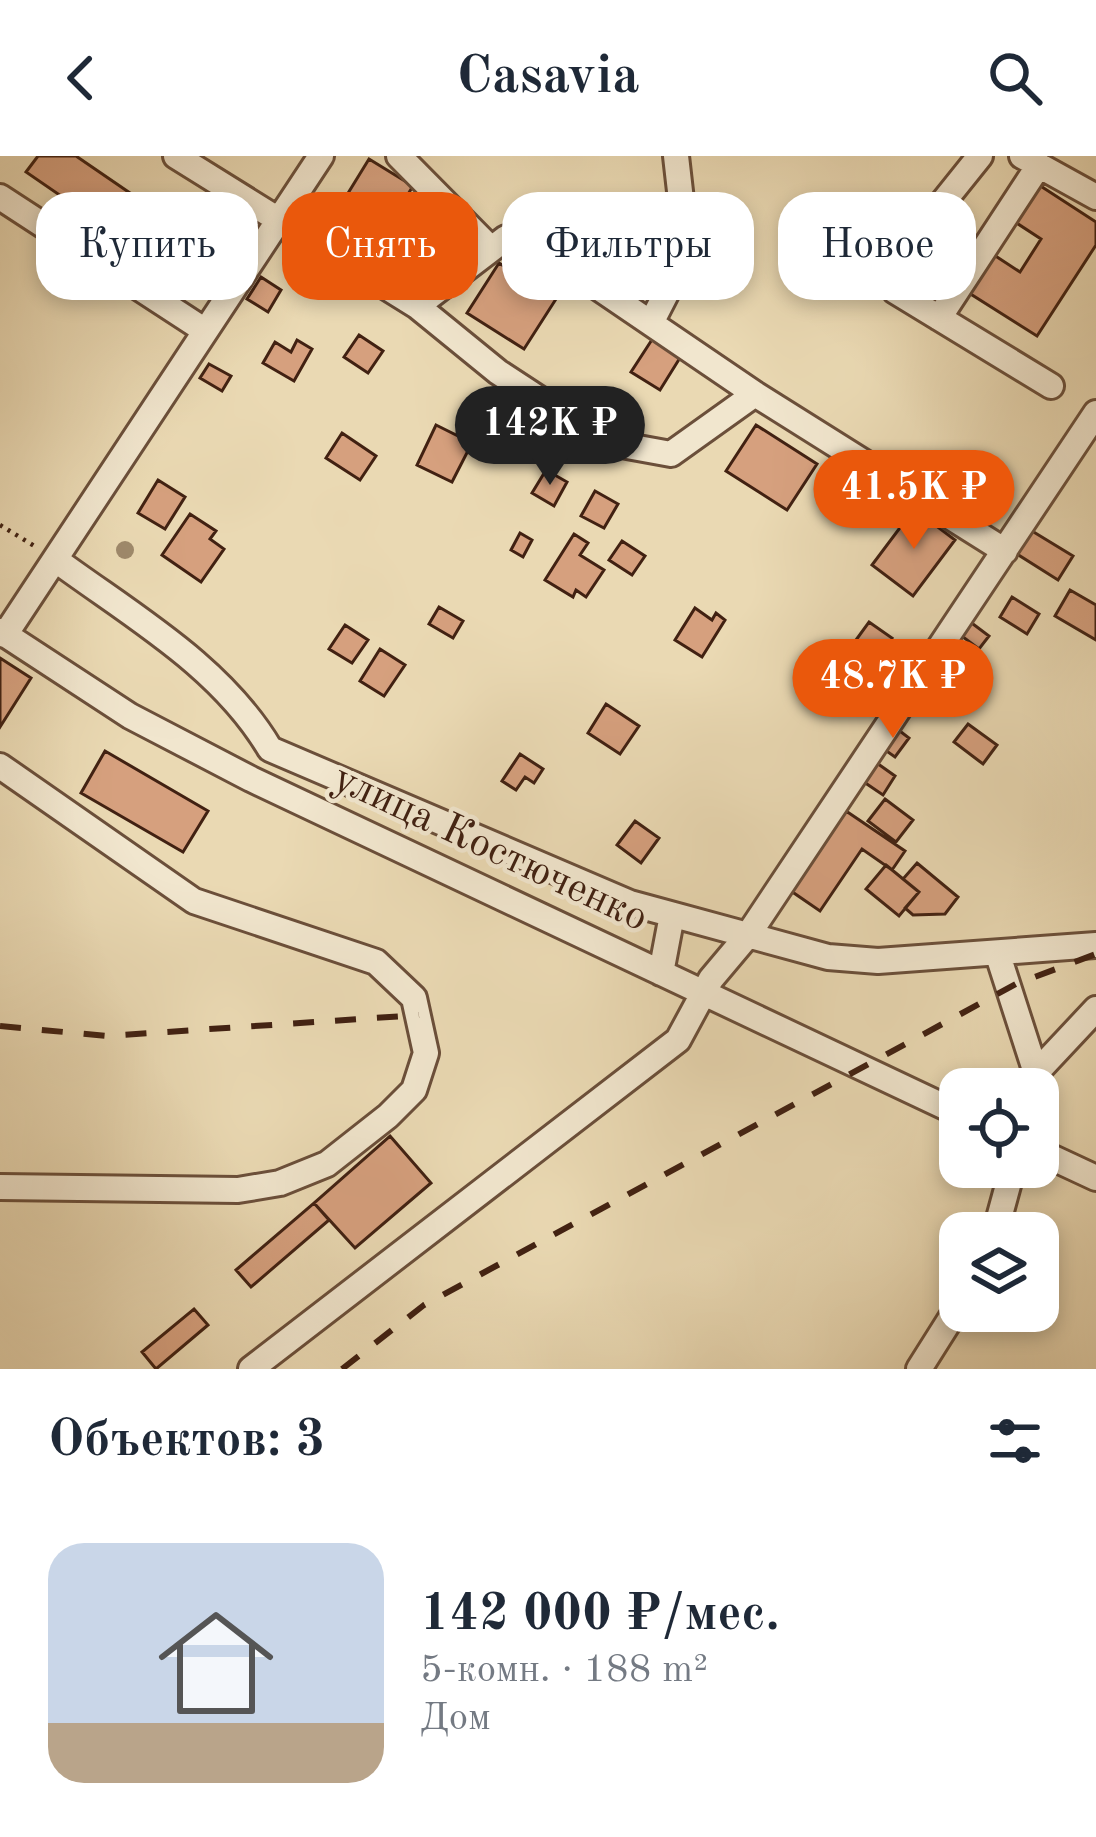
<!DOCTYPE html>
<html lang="ru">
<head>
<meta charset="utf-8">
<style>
  :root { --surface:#fff; --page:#f6f6f7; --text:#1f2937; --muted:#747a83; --accent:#ea580c }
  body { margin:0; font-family:"Old Standard TT",serif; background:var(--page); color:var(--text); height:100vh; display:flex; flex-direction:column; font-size:45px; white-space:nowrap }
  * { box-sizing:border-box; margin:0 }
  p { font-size:39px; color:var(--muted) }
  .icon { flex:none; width:66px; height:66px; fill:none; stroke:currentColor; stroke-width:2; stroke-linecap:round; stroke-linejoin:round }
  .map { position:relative; height:1213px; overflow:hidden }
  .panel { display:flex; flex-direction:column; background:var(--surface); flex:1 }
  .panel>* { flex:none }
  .top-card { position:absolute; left:36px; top:36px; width:1026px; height:108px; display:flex; gap:24px }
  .fabs { position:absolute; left:939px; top:912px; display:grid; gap:24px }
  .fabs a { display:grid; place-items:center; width:120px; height:120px; border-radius:24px; background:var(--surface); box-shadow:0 6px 18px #0003; font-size:60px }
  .price { position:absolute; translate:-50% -102px; padding:0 27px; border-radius:42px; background:var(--accent); color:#fff; font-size:39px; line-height:78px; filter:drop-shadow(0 3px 6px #0008) }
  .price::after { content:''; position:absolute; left:50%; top:72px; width:36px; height:27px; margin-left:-18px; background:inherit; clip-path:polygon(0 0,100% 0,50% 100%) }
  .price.current { background:#222; color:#fff }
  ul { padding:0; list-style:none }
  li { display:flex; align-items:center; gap:36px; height:300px; padding:0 48px }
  li span { display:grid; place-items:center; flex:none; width:336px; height:240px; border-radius:36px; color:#555 }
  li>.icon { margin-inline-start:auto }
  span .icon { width:144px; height:144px; fill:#fffc; stroke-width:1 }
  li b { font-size:51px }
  h2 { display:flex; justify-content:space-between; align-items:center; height:144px; padding:0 48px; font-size:51px }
  .tag { padding:0 42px; border-radius:36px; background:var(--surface); box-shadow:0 6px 18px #0003; font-size:42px; line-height:108px }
  .tag.current { background:var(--accent); color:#fff }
  header { display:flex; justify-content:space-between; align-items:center; height:156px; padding:0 48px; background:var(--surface); font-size:54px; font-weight:600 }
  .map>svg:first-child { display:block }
</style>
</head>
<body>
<header><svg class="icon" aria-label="back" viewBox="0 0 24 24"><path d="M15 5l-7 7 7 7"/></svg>Casavia<svg class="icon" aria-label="search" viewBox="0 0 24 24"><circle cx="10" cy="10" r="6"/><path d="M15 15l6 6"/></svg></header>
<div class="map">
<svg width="1096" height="1213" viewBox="0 0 1096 1213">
  <rect width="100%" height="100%" fill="#ead9b3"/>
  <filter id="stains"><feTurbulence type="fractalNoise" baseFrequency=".00167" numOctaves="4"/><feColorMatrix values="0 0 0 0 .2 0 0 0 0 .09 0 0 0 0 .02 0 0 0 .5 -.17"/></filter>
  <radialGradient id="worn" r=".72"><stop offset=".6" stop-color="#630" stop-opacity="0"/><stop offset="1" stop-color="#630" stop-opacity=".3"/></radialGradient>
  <path fill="#d6a07e" stroke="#412112" stroke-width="3" d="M38,0H76L200,85L176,119L26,16Z
    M369,3L413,30L378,87L334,60Z
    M1039,29L1096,66V89L1037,180L969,137L994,99L1020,116L1041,83L1015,66Z
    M499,107L556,143L524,193L467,157Z
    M261,121L281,134L268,156L247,143Z
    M359,179L383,195L368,217L344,201Z
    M655,179L683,197L660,234L631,216Z
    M297,184L312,193L294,225L263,207L275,186L291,196Z
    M209,208L231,220L222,235L200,222Z
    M436,269L472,287L452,326L417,309Z
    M756,269L817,308L787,354L726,315Z
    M342,277L376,300L360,324L326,302Z
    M546,314L567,326L554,350L532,337Z
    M158,324L185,341L165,373L138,357Z
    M595,335L618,348L604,372L581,360Z
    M914,353L955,384L913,440L872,409Z
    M190,358L216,375L210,383L224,393L201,426L162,399Z
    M1032,375L1073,400L1058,424L1017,398Z
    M520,377L532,384L523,401L511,394Z
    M574,378L588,387L580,399L604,414L586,441L576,434L573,441L545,424Z
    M622,385L645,400L632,419L609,404Z
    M1070,434L1096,449V484L1055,460Z
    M1012,441L1039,458L1027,478L1000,461Z
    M439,451L463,465L453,482L429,468Z
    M695,452L712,464L716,457L725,464L702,501L675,484Z
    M969,465L989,480L979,493L959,478Z
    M869,466L892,482L871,511L848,495Z
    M345,469L368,484L352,507L329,493Z
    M380,493L405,509L384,540L360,525Z
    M955,494L977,507L968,522L946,509Z
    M0,502L31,522L0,571Z
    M937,522L946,530L950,525L966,544L954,559L926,537Z
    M606,548L639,570L620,598L588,577Z
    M968,568L997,589L983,608L954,586Z
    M892,569L909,582L895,601L878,589Z
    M105,595L208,655L183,696L81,637Z
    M520,598L543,613L534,627L525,621L516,634L502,625Z
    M874,605L895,620L883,639L861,624Z
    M885,643L913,664L896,686L868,665Z
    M846,655L905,695L892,714L862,693L820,755L791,735Z
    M635,665L659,682L641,707L617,689Z
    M917,707L958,741L945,758L913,759L905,752L919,736L903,723Z
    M886,709L919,736L899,760L866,733Z
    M390,980L431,1027L355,1092L314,1047Z
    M314,1047L329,1064L251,1131L236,1114Z
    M194,1153L208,1169L156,1213L142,1196Z"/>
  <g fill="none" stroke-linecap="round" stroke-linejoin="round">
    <defs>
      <path id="minor" d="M176,0L417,150L498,216L605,286L671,298L755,238
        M399,0L491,93
        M980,0L891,111L888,124L895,135L1051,230
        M1022,0L1096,41
        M0,41L204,174
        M417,150L506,82L524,81L755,238L1005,395
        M939,162L1039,9
        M651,167L687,97L676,0
        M56,404C132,460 221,510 270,593L630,747L828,801L878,805L1096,789
        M0,475L130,560L251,623L960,958
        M5,479L321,0
        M0,610L194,745L376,806L414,842L426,897L414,934L388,960L327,1008L280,1027L238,1034L0,1031
        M998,799L1036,917L1032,933
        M661,817L672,759
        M1036,917L1096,853
        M1038,995L1096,1022
        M995,1077L1013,1011
        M251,1213L678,884L711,823L748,779L1096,257
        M919,1213L960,1148"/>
    </defs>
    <use href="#minor" stroke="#6b4f3a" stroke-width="30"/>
    <path stroke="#412112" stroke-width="4.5" stroke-dasharray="3 6" stroke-linecap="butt" d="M0,369L36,391"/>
    <use href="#minor" stroke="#f1e6ce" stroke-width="24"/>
    <path stroke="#412112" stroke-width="6" stroke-dasharray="21 21" stroke-linecap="butt" d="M0,870L107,880L419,859
      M342,1213L424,1149L1016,828L1096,798"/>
  </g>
  <circle fill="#9e896b" cx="125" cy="394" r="9"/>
  <g text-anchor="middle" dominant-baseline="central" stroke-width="9" stroke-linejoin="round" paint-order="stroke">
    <g font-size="42" fill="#412112" stroke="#f1e6ce">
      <text transform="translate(490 693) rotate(25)">улица Костюченко</text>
    </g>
  </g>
  <rect width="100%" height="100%" filter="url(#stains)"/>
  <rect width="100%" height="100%" fill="url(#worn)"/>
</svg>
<div class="fabs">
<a><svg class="icon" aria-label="locate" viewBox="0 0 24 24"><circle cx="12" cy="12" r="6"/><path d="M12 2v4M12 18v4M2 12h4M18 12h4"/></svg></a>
<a><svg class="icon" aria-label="layers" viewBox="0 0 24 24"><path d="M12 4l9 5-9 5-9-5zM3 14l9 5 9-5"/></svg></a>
</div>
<b class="price current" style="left:550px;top:332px">142K ₽</b>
<b class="price" style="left:914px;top:396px">41.5K ₽</b>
<b class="price" style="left:893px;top:585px">48.7K ₽</b>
<div class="top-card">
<a class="tag">Купить</a>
<a class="tag current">Снять</a>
<a class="tag">Фильтры</a>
<a class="tag">Новое</a>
</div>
</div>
<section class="panel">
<h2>Объектов: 3<svg class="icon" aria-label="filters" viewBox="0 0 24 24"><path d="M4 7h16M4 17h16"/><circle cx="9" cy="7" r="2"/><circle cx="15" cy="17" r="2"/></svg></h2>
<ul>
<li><span style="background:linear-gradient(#c9d6e8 75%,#b9a48a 0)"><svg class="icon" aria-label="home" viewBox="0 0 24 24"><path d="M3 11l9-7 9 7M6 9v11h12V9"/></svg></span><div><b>142 000 ₽/мес.</b><p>5-комн. · 188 m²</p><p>Дом</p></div></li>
</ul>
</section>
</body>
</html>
